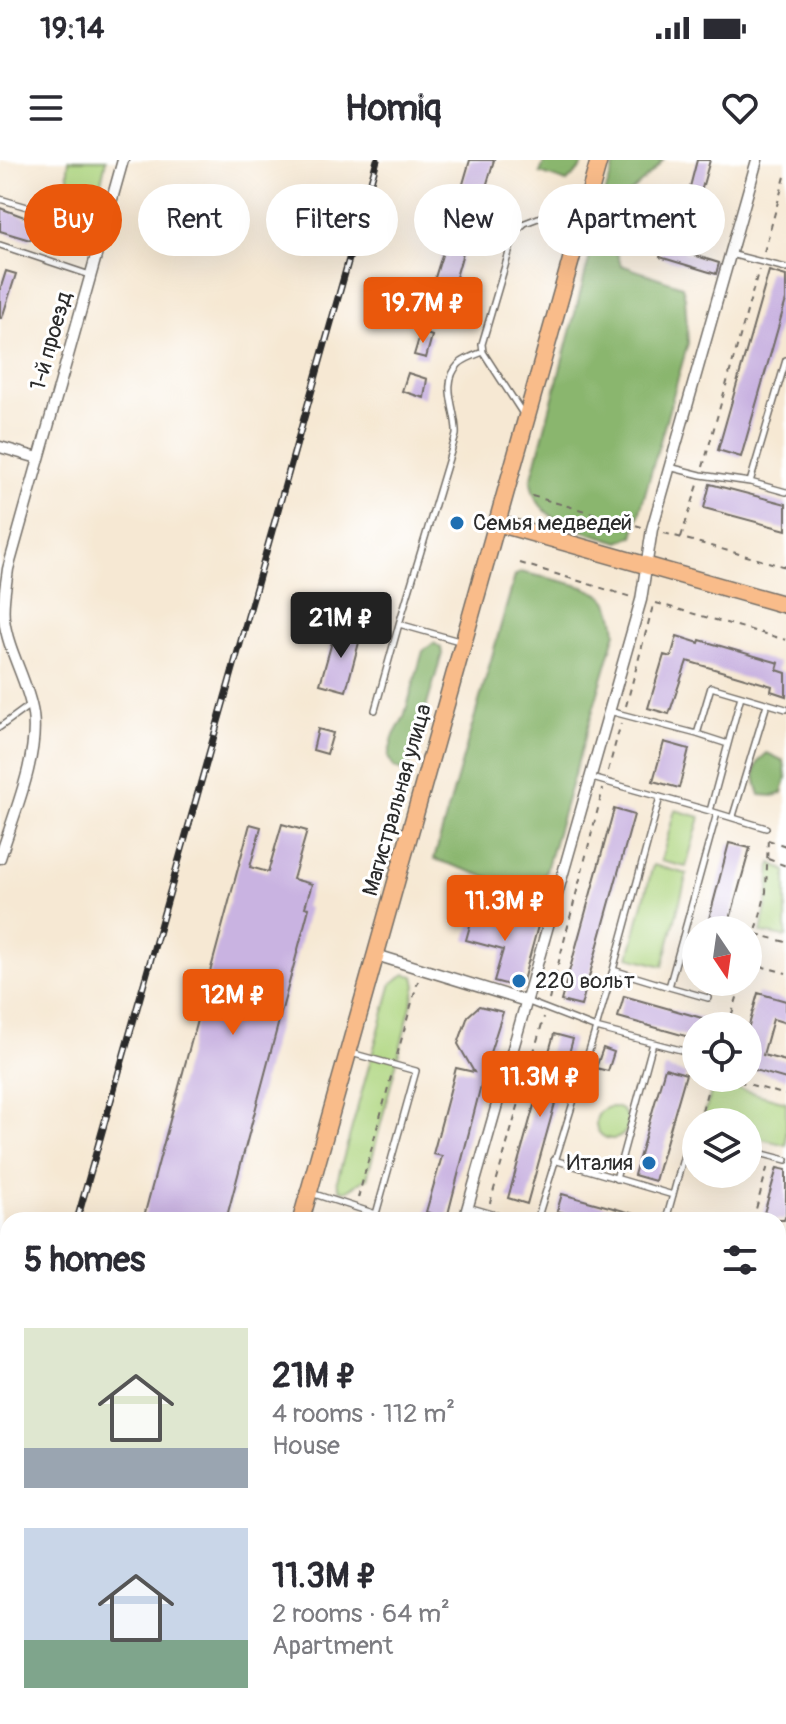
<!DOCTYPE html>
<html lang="en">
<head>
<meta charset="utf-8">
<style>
  :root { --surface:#fff; --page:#f2f2f3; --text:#2b2b33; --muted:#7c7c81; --accent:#ea580c }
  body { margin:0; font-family:Pangolin,sans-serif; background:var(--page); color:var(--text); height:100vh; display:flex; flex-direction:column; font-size:30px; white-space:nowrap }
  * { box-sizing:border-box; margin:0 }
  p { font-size:26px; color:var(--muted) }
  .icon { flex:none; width:44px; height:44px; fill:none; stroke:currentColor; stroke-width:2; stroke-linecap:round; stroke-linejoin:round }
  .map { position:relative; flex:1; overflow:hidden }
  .drawer { position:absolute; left:0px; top:1052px; width:786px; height:512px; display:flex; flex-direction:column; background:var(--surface); border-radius:24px 24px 0 0; box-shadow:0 8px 32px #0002 }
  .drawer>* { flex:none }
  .banner { position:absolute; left:24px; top:24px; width:738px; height:72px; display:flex; gap:16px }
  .needle { width:52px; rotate:167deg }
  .buttons { position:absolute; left:682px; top:756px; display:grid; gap:16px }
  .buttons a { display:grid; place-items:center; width:80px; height:80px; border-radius:50%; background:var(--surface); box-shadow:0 8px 32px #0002; font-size:40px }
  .price { position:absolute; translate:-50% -68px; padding:0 18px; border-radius:8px; background:var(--accent); color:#fff; font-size:26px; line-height:52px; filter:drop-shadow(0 2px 4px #0008) }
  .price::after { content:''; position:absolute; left:50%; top:48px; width:24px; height:18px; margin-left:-12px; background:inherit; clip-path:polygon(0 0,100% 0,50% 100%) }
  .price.active { background:#222; color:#fff }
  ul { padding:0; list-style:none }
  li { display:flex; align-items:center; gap:24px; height:200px; padding:0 24px }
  li span { display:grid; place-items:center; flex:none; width:224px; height:160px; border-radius:0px; color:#555 }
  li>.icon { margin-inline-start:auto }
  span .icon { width:96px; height:96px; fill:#fffc; stroke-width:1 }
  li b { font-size:34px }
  h2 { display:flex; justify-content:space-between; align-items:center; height:96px; padding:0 24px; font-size:34px }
  .chip { padding:0 28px; border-radius:36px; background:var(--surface); box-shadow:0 8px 32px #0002; font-size:28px; line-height:72px }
  .chip.active { background:var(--accent); color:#fff }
  .status { display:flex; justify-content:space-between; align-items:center; height:56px; padding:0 40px; background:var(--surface); direction:ltr }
  .status svg { height:22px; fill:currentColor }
  header { display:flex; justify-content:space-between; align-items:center; height:104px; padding:0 24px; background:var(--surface); font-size:36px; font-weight:700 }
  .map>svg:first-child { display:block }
</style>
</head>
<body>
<div class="status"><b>19:14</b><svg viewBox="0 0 49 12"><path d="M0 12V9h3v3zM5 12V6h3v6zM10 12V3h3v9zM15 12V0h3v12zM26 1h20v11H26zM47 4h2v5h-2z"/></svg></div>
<header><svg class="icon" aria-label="menu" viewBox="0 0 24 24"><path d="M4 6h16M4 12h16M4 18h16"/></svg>Homiq<svg class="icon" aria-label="heart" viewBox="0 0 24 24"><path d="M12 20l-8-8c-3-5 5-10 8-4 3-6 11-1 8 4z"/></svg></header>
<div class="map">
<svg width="786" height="1564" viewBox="0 0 786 1564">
  <rect width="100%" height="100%" fill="#fff"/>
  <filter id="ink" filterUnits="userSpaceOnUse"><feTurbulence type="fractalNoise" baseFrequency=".0125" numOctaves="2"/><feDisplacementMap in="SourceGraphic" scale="16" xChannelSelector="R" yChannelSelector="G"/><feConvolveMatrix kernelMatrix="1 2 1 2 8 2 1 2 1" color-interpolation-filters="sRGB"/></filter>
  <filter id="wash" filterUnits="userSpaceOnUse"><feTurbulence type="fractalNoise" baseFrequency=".006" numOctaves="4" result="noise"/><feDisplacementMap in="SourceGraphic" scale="32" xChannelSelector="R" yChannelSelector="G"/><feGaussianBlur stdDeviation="1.8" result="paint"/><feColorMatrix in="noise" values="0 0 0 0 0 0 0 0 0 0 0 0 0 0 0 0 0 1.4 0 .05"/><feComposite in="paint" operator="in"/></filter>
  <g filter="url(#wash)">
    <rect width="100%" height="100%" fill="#f6e8d3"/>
    <path fill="#aed57f" stroke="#6c8055" stroke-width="2" d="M69,0H106L98,35L88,41C67,36 66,19 69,0Z
      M675,650L700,657L686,707L661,701Z
      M771,703L786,711V777L761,773L769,730Z
      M653,705L687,714L663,806L629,797Z
      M405,814L414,816L416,826L367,1018L346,1031L340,1030L337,1021L392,823Z
      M714,922L786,942V985L748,976V962H702Z
      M596 963a16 16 0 1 1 32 0a16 16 0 1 1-32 0Z"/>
    <path fill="#8ab66e" stroke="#5a704c" stroke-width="2" d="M545,0H584L581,8L567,22L540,13Z
      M616,0H663C647,22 622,35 607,57L600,49Z
      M603,85L616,90L621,105L682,126L685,137L688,183L633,376L619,382C585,370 535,364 531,321L591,92Z
      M521,412C540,417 596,425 607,441C613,450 615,461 616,472L541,727L531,732L434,699L515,416Z
      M434,483L441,488L442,494L409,606L404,611L394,608L388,597L393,577L404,557L423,491Z
      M767,593L784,601L786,618L782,633L774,636L760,635C754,617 751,606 767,593Z"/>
    <g id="blocks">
      <path fill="#c9b3e1" d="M470,0H494L478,54L456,48Z
        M697,0H710L684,92L719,103L716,114L660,97L673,51L683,54Z
        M0,48L38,62L30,80L0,71Z
        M451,66L469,72L444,159L424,153Z
        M6,111L16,114L2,158H0V130Z
        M769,111L786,116V140L741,297L718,290Z
        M421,172L432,176L426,198L414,195Z
        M408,213L427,219L424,238L402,231Z
        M710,324L786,344V370L704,348Z
        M336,468L361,475L346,531L320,524Z
        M677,476L699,483L700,480L779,503L777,510L786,513V536L771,531L772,526L687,501L669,554L648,548L664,495L671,497Z
        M318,569L333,573L327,594L313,590Z
        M664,582L689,589L679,628L653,621Z
        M614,649L634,655L581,846L561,841Z
        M250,664L261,667L250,707L268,712L282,664L307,671L293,719L312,724L305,747L309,748L226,1060H143Z
        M729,683L750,688L727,770H706Z
        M475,748L538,766L521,828L494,821L503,790L466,780Z
        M758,833L786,841V863L773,859L763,895L786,901V919L748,908V869Z
        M624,836L702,858L700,866H696V879L618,857Z
        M479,846L503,852L487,902L447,1058L426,1052L442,996L433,994L456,908L474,912L458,884L468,856Z
        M554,874L573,879L527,1044L508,1038Z
        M603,888L614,892L608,911L596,908Z
        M665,908L686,914L655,1021L634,1015Z
        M777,1008L786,1010V1055L784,1060H762Z
        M562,1034L646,1057V1060H591L557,1051Z"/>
    </g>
  </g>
  <g filter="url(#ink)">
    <use href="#blocks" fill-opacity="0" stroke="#726d66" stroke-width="2"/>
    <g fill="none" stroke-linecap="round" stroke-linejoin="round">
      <defs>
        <path id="service" d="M0,39L102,69
          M587,61L648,80
          M0,85L90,115
          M730,94L786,108
          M786,200L750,322L786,332
          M523,254L483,192L482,184L515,72L525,63L583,41
          M669,307L701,315L750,322
          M459,481L399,464L456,275C458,253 439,224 459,204C464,199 475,195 483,192
          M375,550L399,464
          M609,551L697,574L711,527L786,549
          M0,567L30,545
          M697,574L728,584L741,536
          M728,584L710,651L766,668
          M592,618L710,651
          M660,637L613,810L669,827L717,653
          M733,656L767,544
          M669,827L708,838
          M526,841L596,868L613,810
          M351,893L416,911L376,1054
          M748,990L786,1000
          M554,1000L673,1035
          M616,1019L653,883
          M311,1033L376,1054L375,1060
          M468,1047L513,1060
          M537,1060L596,868L696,894
          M666,1060L690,973L696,975
          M778,1374L786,1376
          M778,1420L786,1422
          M158,1556L187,1564
          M605,1557L630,1564
          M230,1564L232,1556
          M321,1564L324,1556
          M369,1564L371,1556
          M478,1564L480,1556
          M574,1564L576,1556"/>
        <path id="minor" d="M0,287L38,298
          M0,698C13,656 39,597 33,554C28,521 8,492 4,459C2,442 6,426 8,409L123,0
          M376,795L526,841
          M464,1060L641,440L652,369L757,0"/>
        <path id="tertiary" d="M753,1556L779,1564"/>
        <path id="secondary" d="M147,1564L149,1556"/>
        <path id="primary" d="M497,363L786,445
          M301,1060L599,0"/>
      </defs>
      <use href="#service" stroke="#726d66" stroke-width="8"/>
      <use href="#minor" stroke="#726d66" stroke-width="13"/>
      <use href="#tertiary" stroke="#726d66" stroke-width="15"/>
      <use href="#secondary" stroke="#726d66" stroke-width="17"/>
      <use href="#primary" stroke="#726d66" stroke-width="19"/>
      <path stroke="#726d66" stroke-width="2" stroke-dasharray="6 6" stroke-linecap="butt" d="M764,92L786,13
        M703,307L759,109
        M532,336L642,367
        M664,373L786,407
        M681,377L698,325
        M520,403L631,437
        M656,443L786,480
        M626,546L654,442
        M608,611L621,563
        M768,680L786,686
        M768,699L786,706
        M756,774L786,782
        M749,803L786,813
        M748,804L766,732L768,677
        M549,840L603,629
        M728,866L742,822
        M397,895L418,821
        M727,918L786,935
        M699,962L711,918
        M358,1038L392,913
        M490,1043L544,857
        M753,1060L768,1005
        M778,1165L786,1167
        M778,1333L786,1336
        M778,1526L786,1529"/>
      <use href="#service" stroke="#fff" stroke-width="5"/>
      <use href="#minor" stroke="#fff" stroke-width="10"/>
      <use href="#tertiary" stroke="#fff" stroke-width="12"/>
      <use href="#secondary" stroke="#fde4d0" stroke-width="14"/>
      <use href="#primary" stroke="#f9bc8a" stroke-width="16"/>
      <defs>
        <path id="rail" d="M77,1060L377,0
          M0,1334L8,1305"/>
      </defs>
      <use href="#rail" stroke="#2b2b2b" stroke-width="7"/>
      <use href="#rail" stroke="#fff" stroke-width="4" stroke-dasharray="12" stroke-linecap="butt"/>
    </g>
  </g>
  <g fill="#1f6fb2" stroke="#fff" stroke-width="3">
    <circle cx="457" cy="363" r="8"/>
    <circle cx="519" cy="821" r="8"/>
    <circle cx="649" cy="1003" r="8"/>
  </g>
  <g text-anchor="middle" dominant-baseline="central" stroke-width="6" stroke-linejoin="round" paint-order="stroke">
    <g font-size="22" fill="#2b2b2b" stroke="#fff">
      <text transform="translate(51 181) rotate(-74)">1-й проезд</text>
      <text transform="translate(397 640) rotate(-74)">Магистральная улица</text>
    </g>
    <g font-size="22" fill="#2b2b2b" stroke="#fff" text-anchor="start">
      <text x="473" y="363">Семья медведей</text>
      <text x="535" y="821">220 вольт</text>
      <text x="633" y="1003" text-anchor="end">Италия</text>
    </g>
  </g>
</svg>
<div class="buttons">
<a><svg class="needle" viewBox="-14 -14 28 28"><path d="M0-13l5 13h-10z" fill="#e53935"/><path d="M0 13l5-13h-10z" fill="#7c7c81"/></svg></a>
<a><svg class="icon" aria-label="locate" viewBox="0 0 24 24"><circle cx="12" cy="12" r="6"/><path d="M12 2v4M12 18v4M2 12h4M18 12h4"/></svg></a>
<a><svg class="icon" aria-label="layers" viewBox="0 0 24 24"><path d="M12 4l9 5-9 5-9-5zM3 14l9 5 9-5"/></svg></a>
</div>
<b class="price" style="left:423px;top:185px">19.7M ₽</b>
<b class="price active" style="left:341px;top:500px">21M ₽</b>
<b class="price" style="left:505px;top:783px">11.3M ₽</b>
<b class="price" style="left:233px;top:877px">12M ₽</b>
<b class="price" style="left:540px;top:959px">11.3M ₽</b>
<div class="banner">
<a class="chip active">Buy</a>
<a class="chip">Rent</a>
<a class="chip">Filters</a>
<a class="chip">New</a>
<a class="chip">Apartment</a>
</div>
<section class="drawer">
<h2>5 homes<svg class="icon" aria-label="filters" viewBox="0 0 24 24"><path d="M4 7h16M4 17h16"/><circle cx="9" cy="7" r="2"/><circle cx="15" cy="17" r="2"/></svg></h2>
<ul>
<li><span style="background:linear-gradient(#dfe7d0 75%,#9aa5b1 0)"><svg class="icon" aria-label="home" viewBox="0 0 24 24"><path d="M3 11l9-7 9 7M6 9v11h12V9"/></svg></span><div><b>21M ₽</b><p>4 rooms · 112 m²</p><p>House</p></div></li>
<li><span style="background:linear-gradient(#c9d6e8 70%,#7fa58c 0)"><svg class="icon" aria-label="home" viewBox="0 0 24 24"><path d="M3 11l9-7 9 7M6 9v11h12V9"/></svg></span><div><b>11.3M ₽</b><p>2 rooms · 64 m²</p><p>Apartment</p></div></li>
</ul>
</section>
</div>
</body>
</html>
